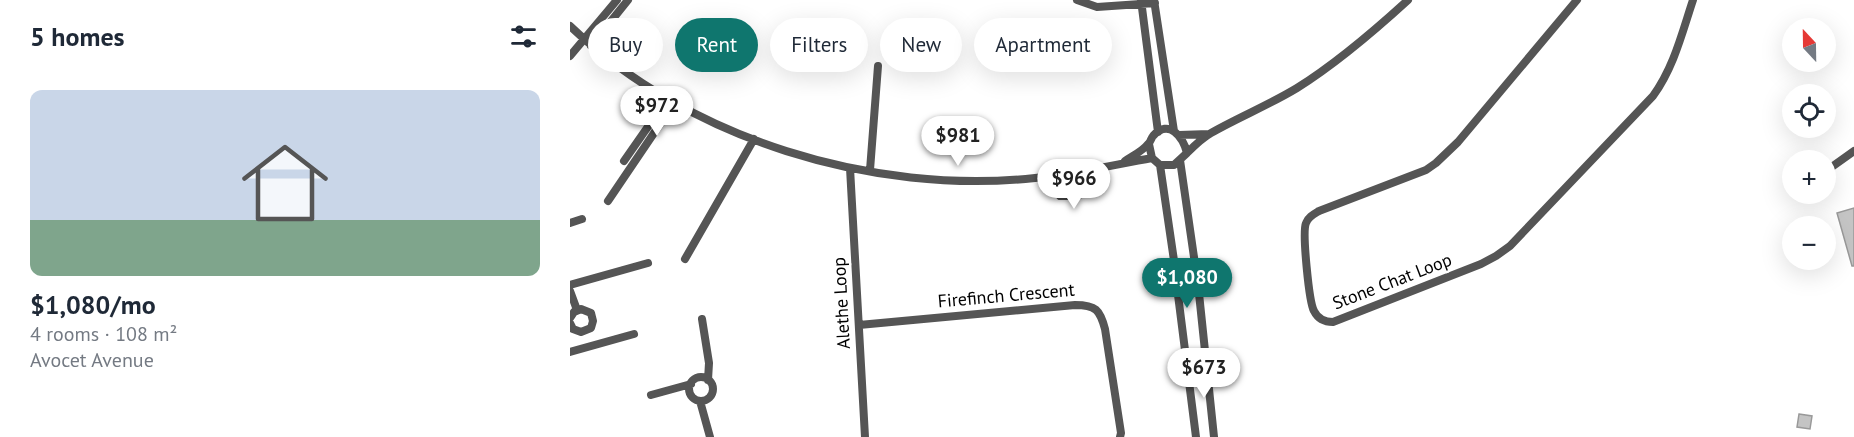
<!DOCTYPE html>
<html lang="en">
<head>
<meta charset="utf-8">
<style>
  :root { --surface:#fff; --page:#f6f6f7; --text:#1f2937; --muted:#747a83; --line:#e0e1e3; --accent:#0f766e }
  body { margin:0; font-family:"PT Sans",sans-serif; background:var(--page); color:var(--text); height:100vh; display:flex; flex-direction:column; font-size:22px; white-space:nowrap }
  * { box-sizing:border-box; margin:0 }
  p { font-size:20px; color:var(--muted) }
  .icon { flex:none; width:33px; height:33px; fill:none; stroke:currentColor; stroke-width:2; stroke-linecap:round; stroke-linejoin:round }
  .map { position:relative; flex:1; overflow:hidden }
  .side { display:flex; flex-direction:column; background:var(--surface); width:570px }
  .side>* { flex:none }
  .banner { position:absolute; left:18px; top:18px; width:570px; height:54px; display:flex; gap:12px }
  .needle { width:39px; rotate:338deg }
  .buttons { position:absolute; left:1212px; top:18px; display:grid; gap:12px }
  .buttons a { display:grid; place-items:center; width:54px; height:54px; border-radius:50%; background:var(--surface); box-shadow:0 6px 24px #0002; font-size:30px }
  .price { position:absolute; translate:-50% -51px; padding:0 14px; border-radius:21px; background:#fff; color:#222; font-size:20px; line-height:39px; filter:drop-shadow(0 2px 3px #0008) }
  .price::after { content:''; position:absolute; left:50%; top:36px; width:18px; height:14px; margin-left:-9px; background:inherit; clip-path:polygon(0 0,100% 0,50% 100%) }
  .price.on { background:var(--accent); color:#fff }
  ul { padding:0; list-style:none }
  li { display:grid; align-content:center; gap:12px; height:318px; padding:0 30px }
  li+li { border-top:2px solid var(--line) }
  li span { display:grid; place-items:center; height:186px; border-radius:12px; color:#555 }
  li>.icon { margin-inline-start:auto }
  span .icon { width:108px; height:108px; fill:#fffc; stroke-width:1 }
  li b { font-size:26px }
  h2 { display:flex; justify-content:space-between; align-items:center; height:72px; padding:0 30px; font-size:26px }
  .tag { padding:0 21px; border-radius:27px; background:var(--surface); box-shadow:0 6px 24px #0002; font-size:21px; line-height:54px }
  .tag.on { background:var(--accent); color:#fff }
  main { display:flex; flex:1; min-height:0 }
  .map>svg:first-child { display:block }
</style>
</head>
<body>
<main>
<section class="side">
<h2>5 homes<svg class="icon" aria-label="filters" viewBox="0 0 24 24"><path d="M4 7h16M4 17h16"/><circle cx="9" cy="7" r="2"/><circle cx="15" cy="17" r="2"/></svg></h2>
<ul>
<li><span style="background:linear-gradient(#c9d6e8 70%,#7fa58c 0)"><svg class="icon" aria-label="home" viewBox="0 0 24 24"><path d="M3 11l9-7 9 7M6 9v11h12V9"/></svg></span><div><b>$1,080/mo</b><p>4 rooms · 108 m²</p><p>Avocet Avenue</p></div></li>
</ul>
</section>
<div class="map">
<svg width="1284" height="437" viewBox="0 0 1284 437">
  <rect width="100%" height="100%" fill="#fff"/>
  <path fill="#c4c4c4" stroke="#999" stroke-width="1.5" d="M1284,208V266H1282L1267,213Z
    M1229,414L1242,416L1240,429L1227,427Z"/>
  <g fill="none" stroke-linecap="round" stroke-linejoin="round">
    <path stroke="#555" stroke-width="8" d="M507,0L527,7L585,3
      M571,0L588,132
      M584,0L604,131
      M1007,0L888,142L866,163L856,170L749,211C744,214 738,217 736,223C732,232 739,302 744,311C748,319 755,322 763,322L911,264L926,256L940,246L1083,96C1104,67 1112,33 1123,0
      M0,26C119,140 303,195 465,178C504,174 543,165 582,158
      M21,46L58,0
      M0,56L47,0
      M609,135L639,134
      M617,153C624,146 632,138 641,133C669,117 699,105 727,88C767,63 803,32 838,0
      M610,160L627,278
      M54,161L98,98
      M555,161C562,156 573,151 578,144C581,142 581,138 583,136C599,118 613,137 617,153L604,165H590L582,158L579,144
      M590,165L607,281
      M280,168L295,437
      M300,170L308,66
      M1256,171L1284,151
      M485,175L490,196H508L513,192L510,171
      M38,201L105,102
      M0,223L12,219
      M115,259L184,139
      M628,284L644,437
      M0,285L78,263
      M607,287L626,437
      M0,291L7,310
      M0,318L4,312L11,309L21,313L23,321L21,328L11,332L3,329L0,323
      M132,319L139,363L138,380
      M289,325L505,305C526,305 530,310 535,329L551,433L550,437
      M0,352L64,334
      M119 389a12 12 0 1 1 24 0a12 12 0 1 1-24 0Z
      M81,395L121,384
      M130,401L140,437"/>
  </g>
  <g text-anchor="middle" dominant-baseline="central" stroke-width="4.5" stroke-linejoin="round" paint-order="stroke">
    <g font-size="18" fill="#000" stroke="#fff">
      <text transform="translate(822 281) rotate(-21)">Stone Chat Loop</text>
      <text transform="translate(436 295) rotate(-5)">Firefinch Crescent</text>
      <text transform="translate(271 303) rotate(-93)">Alethe Loop</text>
    </g>
  </g>
</svg>
<div class="buttons">
<a><svg class="needle" viewBox="-14 -14 28 28"><path d="M0-13l5 13h-10z" fill="#e53935"/><path d="M0 13l5-13h-10z" fill="#747a83"/></svg></a>
<a><svg class="icon" aria-label="locate" viewBox="0 0 24 24"><circle cx="12" cy="12" r="6"/><path d="M12 2v4M12 18v4M2 12h4M18 12h4"/></svg></a>
<a>+</a>
<a>−</a>
</div>
<b class="price" style="left:87px;top:137px">$972</b>
<b class="price" style="left:388px;top:167px">$981</b>
<b class="price" style="left:504px;top:210px">$966</b>
<b class="price on" style="left:617px;top:309px">$1,080</b>
<b class="price" style="left:634px;top:399px">$673</b>
<div class="banner">
<a class="tag">Buy</a>
<a class="tag on">Rent</a>
<a class="tag">Filters</a>
<a class="tag">New</a>
<a class="tag">Apartment</a>
</div>
</div>
</main>
</body>
</html>
